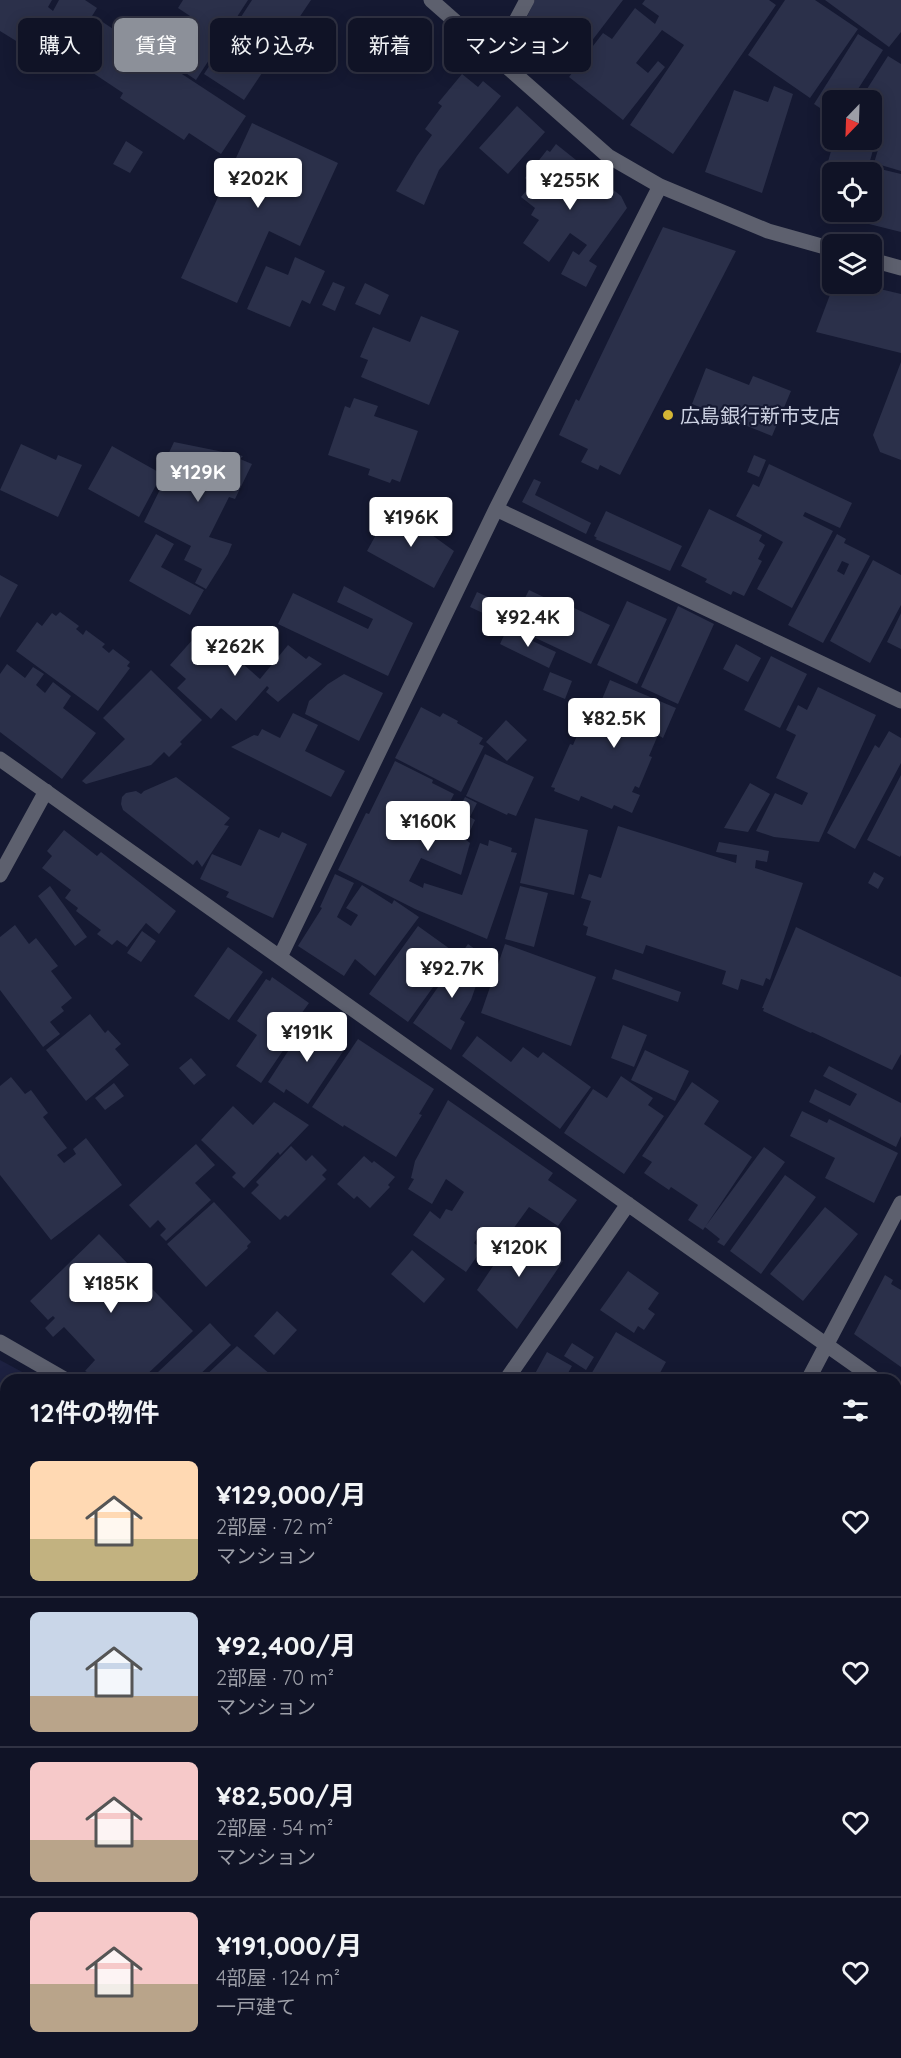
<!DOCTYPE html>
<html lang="ja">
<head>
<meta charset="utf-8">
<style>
  :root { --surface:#101326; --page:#191c2e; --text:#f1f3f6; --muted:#9c9ea7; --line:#303243; --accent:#8c9099 }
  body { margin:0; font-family:Quicksand,"Noto Sans JP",sans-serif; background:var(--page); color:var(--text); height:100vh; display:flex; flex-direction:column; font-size:22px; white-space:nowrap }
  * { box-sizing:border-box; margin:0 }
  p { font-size:20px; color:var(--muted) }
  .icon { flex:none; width:33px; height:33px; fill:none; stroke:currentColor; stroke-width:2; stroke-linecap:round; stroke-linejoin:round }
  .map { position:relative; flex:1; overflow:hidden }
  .panel { position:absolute; left:0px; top:1374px; width:902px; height:684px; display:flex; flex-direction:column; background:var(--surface); border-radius:18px 18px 0 0; box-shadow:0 3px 15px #0003,0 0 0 2px var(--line) }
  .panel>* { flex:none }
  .top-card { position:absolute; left:18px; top:18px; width:600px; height:54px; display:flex; gap:12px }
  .needle { width:39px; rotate:203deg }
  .controls { position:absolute; left:822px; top:90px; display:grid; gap:12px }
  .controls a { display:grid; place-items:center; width:60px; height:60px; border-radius:9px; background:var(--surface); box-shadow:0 3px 15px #0003,0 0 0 2px var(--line); font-size:30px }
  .price { position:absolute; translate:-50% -51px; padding:0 14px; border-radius:6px; background:#fff; color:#222; font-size:20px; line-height:39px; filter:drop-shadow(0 2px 3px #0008) }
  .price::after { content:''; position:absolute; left:50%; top:36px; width:18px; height:14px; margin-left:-9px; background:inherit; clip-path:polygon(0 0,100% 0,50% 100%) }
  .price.selected { background:var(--accent); color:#fff }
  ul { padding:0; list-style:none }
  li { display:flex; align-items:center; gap:18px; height:150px; padding:0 30px }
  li+li { border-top:2px solid var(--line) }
  li span { display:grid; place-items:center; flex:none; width:168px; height:120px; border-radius:9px; color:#555 }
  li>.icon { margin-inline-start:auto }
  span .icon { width:72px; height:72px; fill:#fffc; stroke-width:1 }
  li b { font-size:26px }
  h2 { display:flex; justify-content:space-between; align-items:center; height:72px; padding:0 30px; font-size:26px }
  .pill { padding:0 21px; border-radius:9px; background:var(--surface); box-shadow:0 3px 15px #0003,0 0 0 2px var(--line); font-size:21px; line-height:54px }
  .pill.selected { background:var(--accent); color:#fff }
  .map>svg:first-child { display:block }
</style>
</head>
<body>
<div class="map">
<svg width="901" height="2058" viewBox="0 0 901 2058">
  <rect width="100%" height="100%" fill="#151932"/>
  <path fill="#1d2141" d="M0,1360L37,1380H6V2052H408L405,2058H0Z"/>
  <path fill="#343b6d" d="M0,1417L6,1420V1892L0,1889Z"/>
  <path fill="#2b304a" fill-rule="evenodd" d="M0,0H52L48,7L53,11L59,0H85L97,8L60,68L0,31Z
    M183,0H248L196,80L152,50L174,17L185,24L190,16L178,8Z
    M252,0H311L244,100L204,74Z
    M535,0H623L581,55L551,32L533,49L518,36Z
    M645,0H769L776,5L673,154L630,125L684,45L662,30L636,63L648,73L658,61L665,67L623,120L569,77L603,33L612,39L635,8L655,24L659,16L642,4Z
    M785,0H815L858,29L810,98L748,55Z
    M825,0H901V32L889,47Z
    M98,19L246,116L221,154L189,133L184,140L120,98L123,93L72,59Z
    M858,34L883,50L851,100H832V116L814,104Z
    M888,56L901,64V171L874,163L880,143L872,138V100H860Z
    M462,74L478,87L483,81L501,96L439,170L424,205L396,191L417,156L432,135L425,129L442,106L438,103Z
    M774,86L793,94L762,193L705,172L734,90L768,102Z
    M517,106L545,132L508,174L479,148Z
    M252,123L338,163L300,246L269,231L237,303L181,278Z
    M834,140L873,150L867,172H832V195L820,191Z
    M126,141L143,152L130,173L113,164Z
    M556,144L621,196L627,208L589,261L597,266L586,287L561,274L573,251L579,255L587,245L570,233L549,262L523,243L539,220L531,215L535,208L521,197L532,184L525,178L547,150L550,152Z
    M872,167L901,174V232L857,221L859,212H872L871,172Z
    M663,227L736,251L620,475L600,465L598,470L581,462L588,449L559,435L576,399L579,401Z
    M295,257L325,271L310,304L302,300L290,327L247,309L266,266L288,275Z
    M333,282L345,287L335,311L322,305Z
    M365,283L389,295L380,315L355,304Z
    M834,284H859L901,294V353L816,332Z
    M421,316L459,331L429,405L361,377L368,360L360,357L373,327L410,342Z
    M901,362V460L880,452L873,435Z
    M706,368L749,385L753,376L791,391L772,436L692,404Z
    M354,398L378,406L374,416L418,431L400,482L392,479L390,483L368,475L370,469L328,455L345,406L350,408Z
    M174,442L243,456L240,459L252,464L235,499L229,497L209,537L232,544L228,554L206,589L195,583L202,569L184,560L191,546L144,522L171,467L164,463Z
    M21,444L56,460L58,455L82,465L58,517L0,490Z
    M112,446L162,474L139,517L88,489Z
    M754,455L766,460L759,477L747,472Z
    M769,464L852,503L840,528L805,512L803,516L833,531L792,608L757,589L783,542L736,516L753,484L759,487Z
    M534,479L541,482L535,495L591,523L586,534L522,502Z
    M392,506L454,551L434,588L367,551Z
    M709,509L762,535L759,541L765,545L758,559L762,561L744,596L733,591L731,595L705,582L707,579L681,566Z
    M606,511L682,546L670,571L595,539L597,538L594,536Z
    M156,534L174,544L161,567L204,590L190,615L129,581Z
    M837,534L846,539L844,543L870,556L823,643L788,625ZM842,561L849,564L844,575L837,571Z
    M873,560L901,575V605L870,663L830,641Z
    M0,575L18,585L0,618Z
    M344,586L413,623L388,676L278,624L293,593L368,629L373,619L337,602Z
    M529,590L552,601L553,598L610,625L591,664L470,607L477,592L516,610L523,597L525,598Z
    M627,601L667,619L637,684L597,665Z
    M678,606L714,624L678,704L641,687Z
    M60,612L79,626L76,629L83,635L86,630L105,644L102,647L109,653L113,649L130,662L127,666L130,668L98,711L16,651L37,622L42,626L52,613L56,616Z
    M901,613V649L887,642Z
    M203,628L260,679L288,645L306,659L309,656L322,664L278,702L266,692L269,688L267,686L236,721L221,708L211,719L177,688L186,679L170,665Z
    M507,629L556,652L549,668L500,644Z
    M736,644L761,658L748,682L723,669Z
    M771,656L807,674L780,728L744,710Z
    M7,664L25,678L33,667L44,674L36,685L45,693L53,682L71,696L63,708L96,733L62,779L0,732V674Z
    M151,670L202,720L180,742L182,744L169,757L164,752L151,765L86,784L82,781L125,739L103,718Z
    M550,672L572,681L565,699L543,690Z
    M344,674L383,693L359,741L305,714L309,701L328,684Z
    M610,680L676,708L663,738L658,735L649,756L652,757L639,788L635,786L632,792L640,795L632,813L614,805L612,809L581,796L579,801L554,791L555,788L551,787L570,744L573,745L587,712L595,716Z
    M818,687L876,715L819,842L774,837L756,831L775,793L802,805L808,793L776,778L796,735L786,730L798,705L807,710Z
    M421,707L440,717L443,713L458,721L457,723L483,738L479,744L484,746L461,792L395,758Z
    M293,713L318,725L305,751L345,771L331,797L231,747L254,735L258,736L262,729L280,738Z
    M506,720L527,740L507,761L486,742Z
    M889,731L901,738V763L855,849L827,833L875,745L879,748Z
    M485,754L534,777L516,816L508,813L507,815L466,796Z
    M395,761L433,780L432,783L454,794L445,812L455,817L465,797L477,803L470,817L475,820L466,840L470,843L461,875L421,858L409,881L423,888L424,883L462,895L480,843L488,846L489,840L512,848L511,852L517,853L487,939L415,909L338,870L366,813L369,814Z
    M901,775V855L900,857L867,840Z
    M176,777L230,818L224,825L229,826L202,867L197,860L193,865L123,810L121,804L122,797L126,793L136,791L141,794L144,791Z
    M750,783L770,794L748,832L724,828Z
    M535,818L588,830L574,895L520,883Z
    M618,826L736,863L737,855L716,852L719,842L769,851L767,862L756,860L755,868L803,883L770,980L766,978L763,986L741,979L738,990L722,984L726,971L646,945L643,954L586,935L588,927L583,925L591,901L581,898L589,874L601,878Z
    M259,829L279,838L282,832L307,844L273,918L226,897L229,892L200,879L212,854L241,866Z
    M64,830L97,856L101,852L176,911L159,934L146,923L127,947L117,940L112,945L97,934L101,930L76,911L78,908L65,898L71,890L42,868L52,856L47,851Z
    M874,872L884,878L878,889L868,883Z
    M335,874L354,883L337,917L351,926L358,915L346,908L362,885L392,904L394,900L419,917L375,976L355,959L344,976L298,946L322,908L320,907Z
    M50,886L87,937L75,946L38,896Z
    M520,886L548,893L534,947L505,939Z
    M15,925L29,944L36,938L58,966L51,971L72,998L61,1007L64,1011L50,1022L60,1034L43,1047L0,990V937Z
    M418,926L457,954L408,1022L369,994Z
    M796,927L901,977V1054L892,1070L812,1032L811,1033L763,1011L764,1008H762Z
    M142,931L156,941L141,962L127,953Z
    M468,944L486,957L471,1000L460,1019L465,1022L451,1050L413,1023Z
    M505,944L596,977L571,1046L481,1013Z
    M228,947L263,972L229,1020L194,996Z
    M615,969L681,992L678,1002L612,979Z
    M272,977L309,1003L296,1021L301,1024L261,1083L236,1066L257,1035L237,1021L266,979L270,981Z
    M90,1014L105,1033L108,1030L121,1044L115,1049L129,1065L86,1101L46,1050Z
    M307,1022L346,1047L308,1104L286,1089L284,1093L268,1082Z
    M623,1025L647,1035L634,1067L611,1058Z
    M477,1036L511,1062L523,1047L538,1058L543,1052L591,1087L560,1129L462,1056Z
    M358,1039L434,1089L419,1114L422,1115L396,1157L344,1125L343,1127L312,1107Z
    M645,1050L689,1071L675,1101L631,1080Z
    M191,1058L206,1075L194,1085L179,1068Z
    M829,1066L901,1103V1136L896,1147L809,1102L815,1089L850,1106L857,1094L823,1076Z
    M621,1076L653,1098L648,1105L664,1116L624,1174L564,1133L593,1089L607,1098Z
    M11,1077L25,1094L31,1090L48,1113L43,1117L67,1148L57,1155L64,1163L76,1154L73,1149L86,1138L122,1185L51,1240L0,1175V1086Z
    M692,1082L719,1101L704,1124L752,1157L703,1230L688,1220L698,1205L671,1187L669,1190L644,1173L652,1162L642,1156Z
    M114,1083L124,1096L105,1110L95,1098Z
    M448,1100L553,1173L548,1180L577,1200L558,1226L529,1207L495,1254L482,1244L486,1238L480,1234L474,1243L482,1249L466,1272L413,1235L430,1211L440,1219L446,1209L452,1211L464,1192L446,1179L432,1204L408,1189L414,1179L411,1178L415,1161Z
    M274,1102L309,1125L280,1155L278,1152L244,1188L232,1177L236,1173L201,1140L233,1106L253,1125Z
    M802,1111L827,1123L829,1119L898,1153L874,1203L825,1178L835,1158L790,1136Z
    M196,1144L215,1165L195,1183L211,1200L166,1241L160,1235L166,1229L158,1220L150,1228L129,1205Z
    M291,1146L306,1161L312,1155L327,1170L322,1175L326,1179L288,1217L285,1215L280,1220L251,1193L259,1185L256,1182Z
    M764,1147L785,1162L724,1246L717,1242L720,1239L705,1227Z
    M364,1156L372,1163L374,1161L395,1177L388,1185L390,1187L370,1208L357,1196L354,1199L337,1184Z
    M785,1175L816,1197L761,1274L730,1251Z
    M214,1202L251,1242L247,1246L248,1248L206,1287L167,1244Z
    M825,1207L858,1234L803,1301L770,1274Z
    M517,1230L563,1261L517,1329L477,1290Z
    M99,1234L193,1331L141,1380H102L85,1371L95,1360L64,1327L53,1337L45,1328L55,1318L53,1316L48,1320L30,1301Z
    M412,1250L445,1279L424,1303L391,1274Z
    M628,1271L659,1293L648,1309L655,1314L644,1330L638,1326L634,1333L600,1310Z
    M885,1275L893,1280L891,1284L901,1290V1367L854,1334Z
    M277,1311L297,1330L274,1355L254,1336Z
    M210,1323L231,1345L194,1380H164L157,1373Z
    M616,1332L666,1362L656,1380H596L590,1376Z
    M572,1343L594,1357L586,1370L564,1356Z
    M237,1346L277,1380H201Z
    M547,1352L572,1366L564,1380L532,1379Z
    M896,1416L901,1420V1491L896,1499Z
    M901,1495V1529L896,1525V1503Z
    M900,1539H901V1583L896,1582V1563Z
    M896,1610L901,1611V1670L896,1669Z
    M896,1734L901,1735V1771H896Z
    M0,1910L6,1913V2010L0,2006Z
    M78,2052H197L193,2058H75Z
    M236,2052H360L371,2058H233Z
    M568,2052H618L616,2058H593Z
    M650,2052H845L844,2058H649Z"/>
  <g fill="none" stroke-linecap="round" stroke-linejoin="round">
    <path stroke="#5d606e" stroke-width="15" d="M431,0L608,156L660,186L768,231L832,249
      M496,58L527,0
      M872,260L901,268
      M496,509L901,701
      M0,759L876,1380
      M0,875L46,791
      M280,957L496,509L660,186
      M0,1342L66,1380
      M506,1380L628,1204
      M808,1380L901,1203
      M896,1394L901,1398
      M432,2058L436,2052"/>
  </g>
  <circle fill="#d4b635" stroke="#151932" stroke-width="2" cx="668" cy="415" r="6"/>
  <g text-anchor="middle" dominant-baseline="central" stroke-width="4.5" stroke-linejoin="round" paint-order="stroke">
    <g font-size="20" fill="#ccd1e2" stroke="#151932" text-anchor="start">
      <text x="680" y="415">広島銀行新市支店</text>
    </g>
  </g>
</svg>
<div class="controls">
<a><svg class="needle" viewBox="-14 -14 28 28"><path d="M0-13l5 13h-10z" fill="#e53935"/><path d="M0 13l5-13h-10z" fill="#9c9ea7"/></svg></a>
<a><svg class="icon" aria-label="locate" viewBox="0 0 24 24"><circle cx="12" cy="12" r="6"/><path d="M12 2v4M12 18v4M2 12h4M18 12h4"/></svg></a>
<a><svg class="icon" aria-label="layers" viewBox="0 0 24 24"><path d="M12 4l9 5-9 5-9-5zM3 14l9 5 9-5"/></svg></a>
</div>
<b class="price" style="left:258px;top:209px">¥202K</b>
<b class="price" style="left:570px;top:211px">¥255K</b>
<b class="price selected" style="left:198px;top:503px">¥129K</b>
<b class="price" style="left:411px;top:548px">¥196K</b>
<b class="price" style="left:528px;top:648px">¥92.4K</b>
<b class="price" style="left:235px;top:677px">¥262K</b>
<b class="price" style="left:614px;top:749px">¥82.5K</b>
<b class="price" style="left:428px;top:852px">¥160K</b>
<b class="price" style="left:452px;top:999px">¥92.7K</b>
<b class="price" style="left:307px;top:1063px">¥191K</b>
<b class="price" style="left:519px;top:1278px">¥120K</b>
<b class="price" style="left:111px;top:1314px">¥185K</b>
<div class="top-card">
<a class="pill">購入</a>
<a class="pill selected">賃貸</a>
<a class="pill">絞り込み</a>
<a class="pill">新着</a>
<a class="pill">マンション</a>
</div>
<section class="panel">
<h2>12件の物件<svg class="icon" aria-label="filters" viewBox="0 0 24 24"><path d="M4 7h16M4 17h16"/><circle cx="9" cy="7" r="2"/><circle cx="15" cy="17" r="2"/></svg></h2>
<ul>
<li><span style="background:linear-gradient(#ffd9b3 65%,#c2b280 0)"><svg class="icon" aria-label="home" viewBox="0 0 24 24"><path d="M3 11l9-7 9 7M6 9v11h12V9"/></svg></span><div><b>¥129,000/月</b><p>2部屋 · 72 m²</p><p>マンション</p></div><svg class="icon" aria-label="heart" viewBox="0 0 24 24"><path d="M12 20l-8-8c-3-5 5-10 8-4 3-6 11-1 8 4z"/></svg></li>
<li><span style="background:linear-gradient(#c9d6e8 70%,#b9a48a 0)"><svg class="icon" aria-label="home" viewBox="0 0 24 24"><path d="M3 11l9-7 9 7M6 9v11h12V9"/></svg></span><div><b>¥92,400/月</b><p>2部屋 · 70 m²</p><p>マンション</p></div><svg class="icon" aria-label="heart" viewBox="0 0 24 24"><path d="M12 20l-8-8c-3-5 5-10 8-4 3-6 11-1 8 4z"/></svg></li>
<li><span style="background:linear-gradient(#f6c9c9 65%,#b9a48a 0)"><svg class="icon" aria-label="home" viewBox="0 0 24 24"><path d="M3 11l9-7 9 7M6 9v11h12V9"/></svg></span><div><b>¥82,500/月</b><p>2部屋 · 54 m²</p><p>マンション</p></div><svg class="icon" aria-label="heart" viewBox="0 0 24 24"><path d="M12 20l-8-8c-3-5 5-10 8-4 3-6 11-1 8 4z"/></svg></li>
<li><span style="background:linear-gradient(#f6c9c9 60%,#b9a48a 0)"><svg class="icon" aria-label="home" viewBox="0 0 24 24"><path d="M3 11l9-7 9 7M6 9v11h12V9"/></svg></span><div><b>¥191,000/月</b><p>4部屋 · 124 m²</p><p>一戸建て</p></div><svg class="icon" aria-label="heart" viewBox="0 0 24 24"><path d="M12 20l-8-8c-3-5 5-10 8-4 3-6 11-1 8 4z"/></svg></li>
</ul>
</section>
</div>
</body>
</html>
